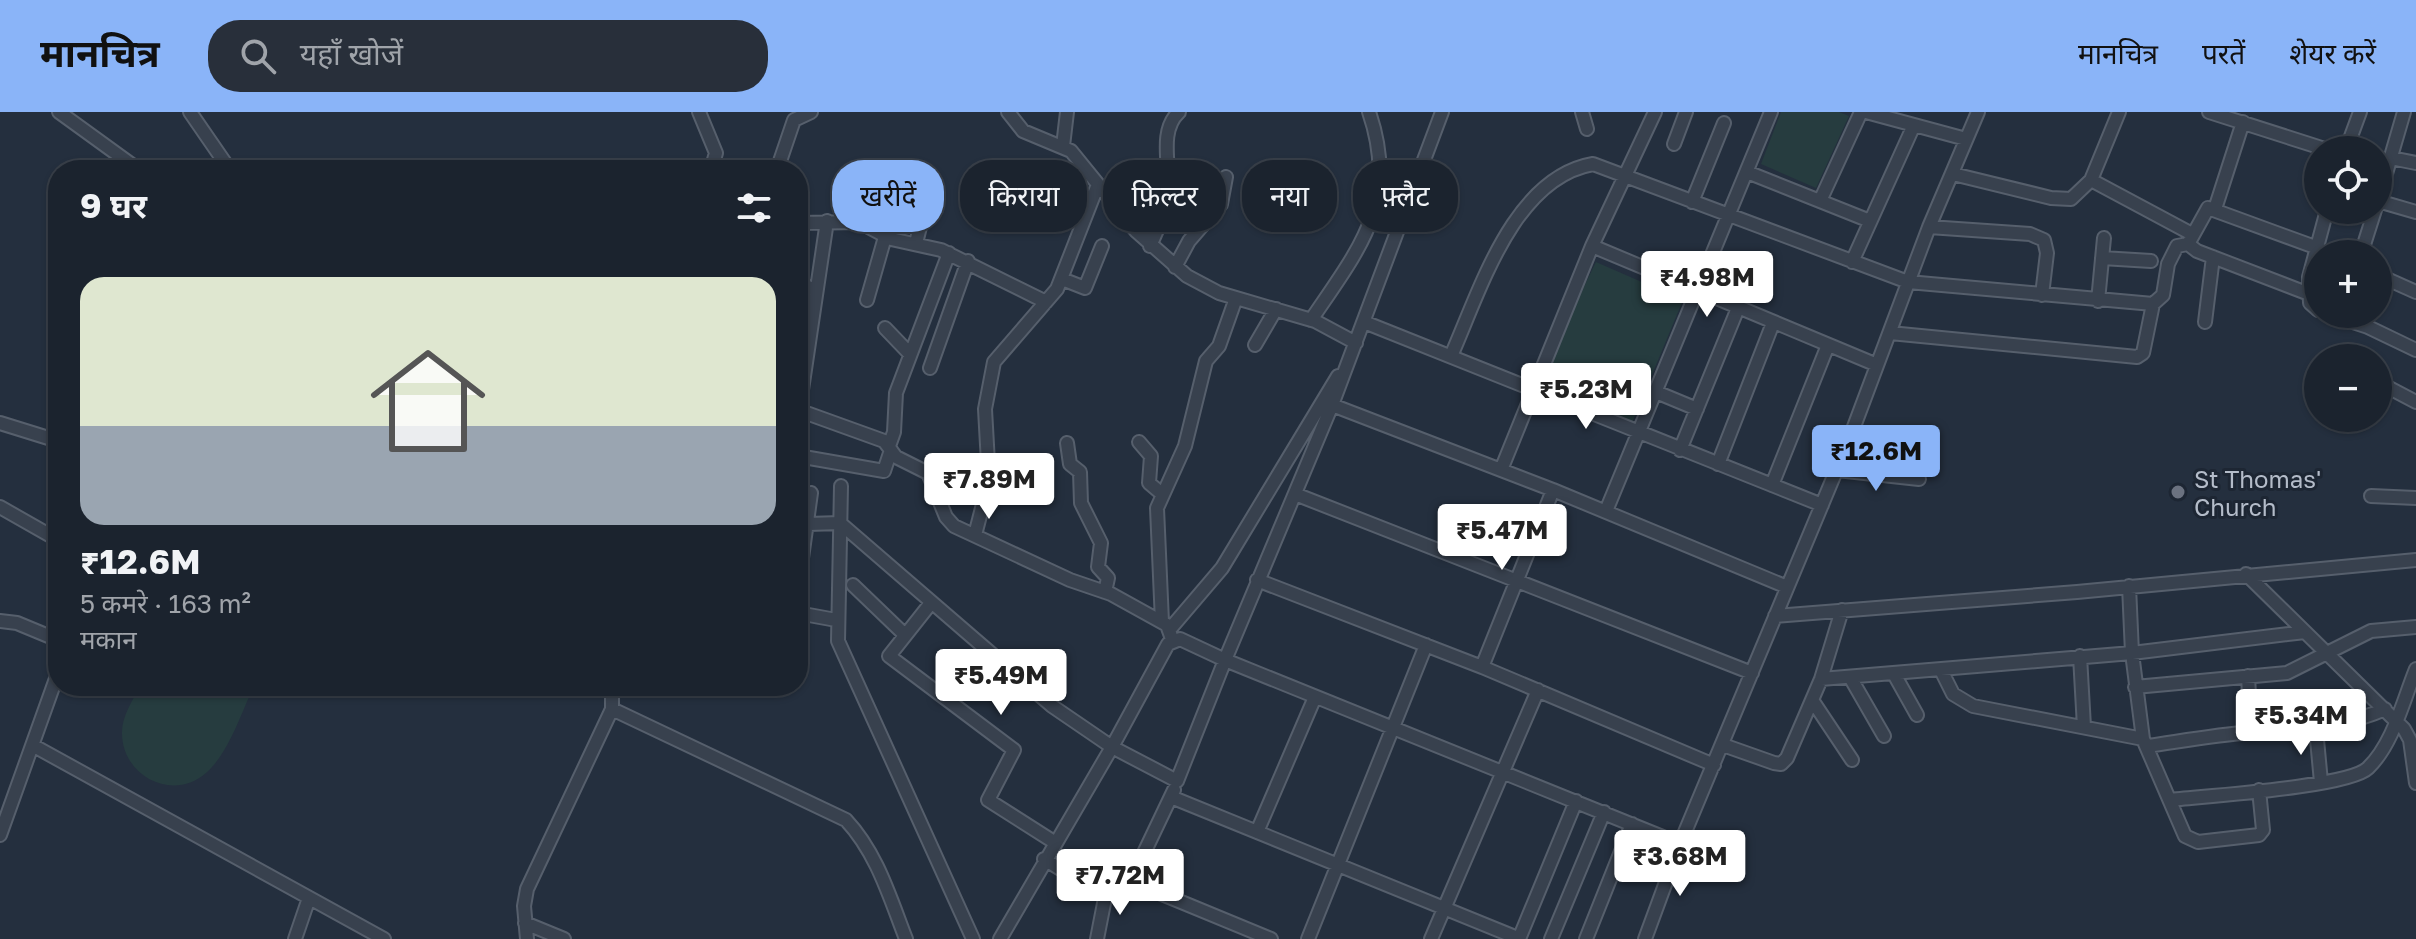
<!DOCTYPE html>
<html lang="hi">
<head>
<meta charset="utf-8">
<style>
  :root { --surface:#1b232e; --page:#282f3a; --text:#f1f3f6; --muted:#a0a4aa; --line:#39404a; --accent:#8ab4f8 }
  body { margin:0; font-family:"Golos Text","Noto Sans Devanagari",sans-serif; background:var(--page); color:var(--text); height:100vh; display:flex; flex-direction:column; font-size:30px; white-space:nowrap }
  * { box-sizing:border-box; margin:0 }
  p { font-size:26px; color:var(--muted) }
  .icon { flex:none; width:44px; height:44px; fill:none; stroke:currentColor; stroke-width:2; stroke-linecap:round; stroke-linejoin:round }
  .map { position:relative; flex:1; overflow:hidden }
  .details { position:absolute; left:48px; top:48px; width:760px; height:536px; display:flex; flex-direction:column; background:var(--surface); border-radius:32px; box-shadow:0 2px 6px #0004,0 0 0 2px var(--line) }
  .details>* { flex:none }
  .top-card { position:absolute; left:832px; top:48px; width:760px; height:72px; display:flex; gap:16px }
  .fabs { position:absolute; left:2304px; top:24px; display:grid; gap:16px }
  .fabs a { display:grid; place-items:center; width:88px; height:88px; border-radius:50%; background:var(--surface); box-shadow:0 2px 6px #0004,0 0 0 2px var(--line); font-size:40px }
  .price { position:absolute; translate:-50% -68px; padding:0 18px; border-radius:8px; background:#fff; color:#222; font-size:26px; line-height:52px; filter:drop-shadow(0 2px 4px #0008) }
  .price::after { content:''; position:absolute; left:50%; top:48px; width:24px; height:18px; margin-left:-12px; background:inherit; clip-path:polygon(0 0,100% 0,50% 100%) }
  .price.active { background:var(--accent); color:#111 }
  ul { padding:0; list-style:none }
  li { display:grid; align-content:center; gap:16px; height:424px; padding:0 32px }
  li+li { border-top:2px solid var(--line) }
  li span { display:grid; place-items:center; height:248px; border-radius:24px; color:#555 }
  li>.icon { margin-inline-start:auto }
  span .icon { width:144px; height:144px; fill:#fffc; stroke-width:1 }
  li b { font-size:34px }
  h2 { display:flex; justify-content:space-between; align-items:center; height:96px; padding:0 32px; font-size:34px }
  .tag { padding:0 28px; border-radius:32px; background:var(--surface); box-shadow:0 2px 6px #0004,0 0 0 2px var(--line); font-size:28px; line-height:72px }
  .tag.active { background:var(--accent); color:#111 }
  header { display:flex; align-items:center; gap:48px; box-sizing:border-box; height:112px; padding:0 40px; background:var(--accent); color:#111 }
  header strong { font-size:38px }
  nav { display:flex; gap:44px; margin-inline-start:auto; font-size:28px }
  .search { width:560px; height:72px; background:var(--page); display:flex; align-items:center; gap:20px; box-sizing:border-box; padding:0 28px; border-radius:32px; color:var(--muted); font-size:30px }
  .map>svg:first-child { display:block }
</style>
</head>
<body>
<header>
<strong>मानचित्र</strong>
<div class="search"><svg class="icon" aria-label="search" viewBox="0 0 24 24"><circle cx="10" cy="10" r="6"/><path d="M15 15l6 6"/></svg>यहाँ खोजें</div>
<nav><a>मानचित्र</a><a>परतें</a><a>शेयर करें</a></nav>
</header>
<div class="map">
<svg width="2416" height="827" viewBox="0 0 2416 827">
  <rect width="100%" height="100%" fill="#242f3e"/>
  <path fill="#263c3f" d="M1781,0H1839L1849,4L1816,76L1761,52Z
    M1596,150L1683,188L1629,318L1540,264Z
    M140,574H254C241,601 229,641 206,661C172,691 121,663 122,620C122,604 133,588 140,574Z"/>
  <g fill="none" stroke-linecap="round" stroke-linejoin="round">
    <defs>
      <path id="minor" d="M59,0L139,58
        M190,0L230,58
        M699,0L716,41L711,58
        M1008,0L1023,19L1071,39L1136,119L1187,164L1219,181L1315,209L1356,231
        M1582,0L1587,17
        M1866,0L1966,27
        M2209,0L2328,38
        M1674,32L1686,0
        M1063,34L1067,0
        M2346,38L2360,0
        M2391,46L2416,51
        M777,58L794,8L811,0
        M1747,60L1870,109
        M1953,62L2051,86L2071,87L2091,68L2119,0
        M858,67L859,110
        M2091,68L2192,122
        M1820,89L1861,0
        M2378,89L2404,0
        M2378,89L2416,100
        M1692,90L1724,11
        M2215,97L2243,10
        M798,111L859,110L891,127L941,138L1046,190
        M1929,115L2030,122L2044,128L2047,141L2042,183
        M916,131L928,83
        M2188,132L2208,96L2315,135
        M1150,134C1157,118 1165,102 1168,86C1172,58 1157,20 1179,0
        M1592,134L1877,253
        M2361,142L2375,98
        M2102,146L2151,149
        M1852,150L1914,13
        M1175,155L1189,129L1221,92L1226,65
        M2378,163L2416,180
        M1062,167L1085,176L1102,134
        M798,171L816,178
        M867,188L885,125
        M2098,189L2104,126
        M2318,198L2310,191L2309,165L2327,98
        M2328,202L2368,215L2416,238
        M1311,208C1359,137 1400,90 1369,0
        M1364,210L1822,393
        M2205,210L2213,145
        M885,216L909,241
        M1890,221L2137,245L2143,241L2153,192L2163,183L2168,152L2177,134L2188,132L2197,139L2309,182
        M1255,233L1276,197
        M1451,244C1480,179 1513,66 1593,52L1908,170L2153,192
        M930,256L968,149
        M2378,270L2416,290
        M1656,280L1697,297
        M1332,293L1553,378L1787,475
        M798,298L884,329L896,345L928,361L946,405L954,414L1070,468L1111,482L1167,513L1172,527
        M799,298L827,109
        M0,311L58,329
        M1849,328L1915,332
        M1139,330L1151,344L1149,371L1162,382
        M1067,331L1070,352L1080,360L1081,391L1101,431L1098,455L1108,466L1105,480
        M889,334L894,320L896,281L949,141
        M1680,338L1738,196
        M798,344L884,359L891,338
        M1718,352L1773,211
        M1501,358L1592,134L1655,0
        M1837,358L1919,367
        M1772,373L1828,233
        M841,374L838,529L973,827
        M1295,382L1752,561
        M2371,384L2416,386
        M0,395L58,428
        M1606,399L1771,0
        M808,412L840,411L1052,594L1112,635L1177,669L1225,548L1680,732L1849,328L1929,115L1978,0
        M975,423L989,369L985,297L994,250L1057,177L1097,75
        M2246,462L2404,617L2410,628L2416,671
        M1257,468L1482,555L1714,653
        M853,473L905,523
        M2129,474L2132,541L2143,627L2185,724L2198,730L2259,723L2263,718L2259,678
        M798,475L811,381
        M931,491L889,544L1014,638L988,688L1054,730
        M798,501L836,508
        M1775,504L2077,480L2416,448
        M0,509L17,511L58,528
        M1162,510L1157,396L1185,334L1206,249L1219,234L1236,186
        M1170,517L1222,456L1338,264
        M2080,544L2084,615
        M1482,555L1553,378
        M1941,558L1953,582L1973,594L2143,627
        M1894,562L1917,603
        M2248,564L2251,620
        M1850,565L1884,624
        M1821,567L2132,541L2305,520
        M2135,575L2287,561L2371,519L2416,515
        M1812,588L1852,648
        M612,597L846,708C877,741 890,786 906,827
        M2316,617L2321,670
        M1723,633L1774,651L1781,652L1787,646L1821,567L1842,498
        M34,634L384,827
        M2147,634C2182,629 2216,623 2251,620C2299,615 2341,617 2385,597
        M1171,685L1520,827
        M2170,688C2205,684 2349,675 2368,656C2393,632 2403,589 2416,557
        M1257,720L1315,585
        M0,723L58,561
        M1044,747L1098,780L1113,778L1144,741L1174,678
        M1123,766L1271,827
        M525,811L564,827
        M295,827L309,786
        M527,827L524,794L527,777L612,597V574
        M1000,827L1112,635L1168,532L1180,527L1225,548L1332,293L1442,0
        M1097,827L1106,781
        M1308,827L1426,533
        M1431,827L1538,578
        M1519,827L1576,689
        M1551,827L1604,700
        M1586,827L1632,712
        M1645,827L1680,732"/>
    </defs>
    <use href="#minor" stroke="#565f6c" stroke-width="16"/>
    <use href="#minor" stroke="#38414e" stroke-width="12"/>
  </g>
  <circle fill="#6b7280" stroke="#1d2633" stroke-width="3" cx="2178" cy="380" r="8"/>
  <g text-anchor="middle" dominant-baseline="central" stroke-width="6" stroke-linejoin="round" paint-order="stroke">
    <g font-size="24" fill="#b4bcc9" stroke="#1d2633" text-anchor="start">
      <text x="2194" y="366">St Thomas'<tspan x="2194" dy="28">Church</tspan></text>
    </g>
  </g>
</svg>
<div class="fabs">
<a><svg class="icon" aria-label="locate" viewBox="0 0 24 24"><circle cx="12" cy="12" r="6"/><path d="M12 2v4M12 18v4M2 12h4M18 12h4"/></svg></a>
<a>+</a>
<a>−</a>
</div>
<b class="price" style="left:1707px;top:207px">₹4.98M</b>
<b class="price" style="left:1586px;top:319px">₹5.23M</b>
<b class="price active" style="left:1876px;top:381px">₹12.6M</b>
<b class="price" style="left:989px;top:409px">₹7.89M</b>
<b class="price" style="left:1502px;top:460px">₹5.47M</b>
<b class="price" style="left:1001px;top:605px">₹5.49M</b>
<b class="price" style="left:2301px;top:645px">₹5.34M</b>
<b class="price" style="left:1680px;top:786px">₹3.68M</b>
<b class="price" style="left:1120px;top:805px">₹7.72M</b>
<div class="top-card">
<a class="tag active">खरीदें</a>
<a class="tag">किराया</a>
<a class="tag">फ़िल्टर</a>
<a class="tag">नया</a>
<a class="tag">फ़्लैट</a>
</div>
<section class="details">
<h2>9 घर<svg class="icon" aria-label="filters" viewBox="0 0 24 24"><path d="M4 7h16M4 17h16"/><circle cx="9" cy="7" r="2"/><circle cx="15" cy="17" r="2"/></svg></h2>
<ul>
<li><span style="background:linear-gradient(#dfe7d0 60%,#9aa5b1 0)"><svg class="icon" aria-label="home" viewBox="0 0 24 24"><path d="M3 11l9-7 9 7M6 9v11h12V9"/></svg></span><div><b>₹12.6M</b><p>5 कमरे · 163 m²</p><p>मकान</p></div></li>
</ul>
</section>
</div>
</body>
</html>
